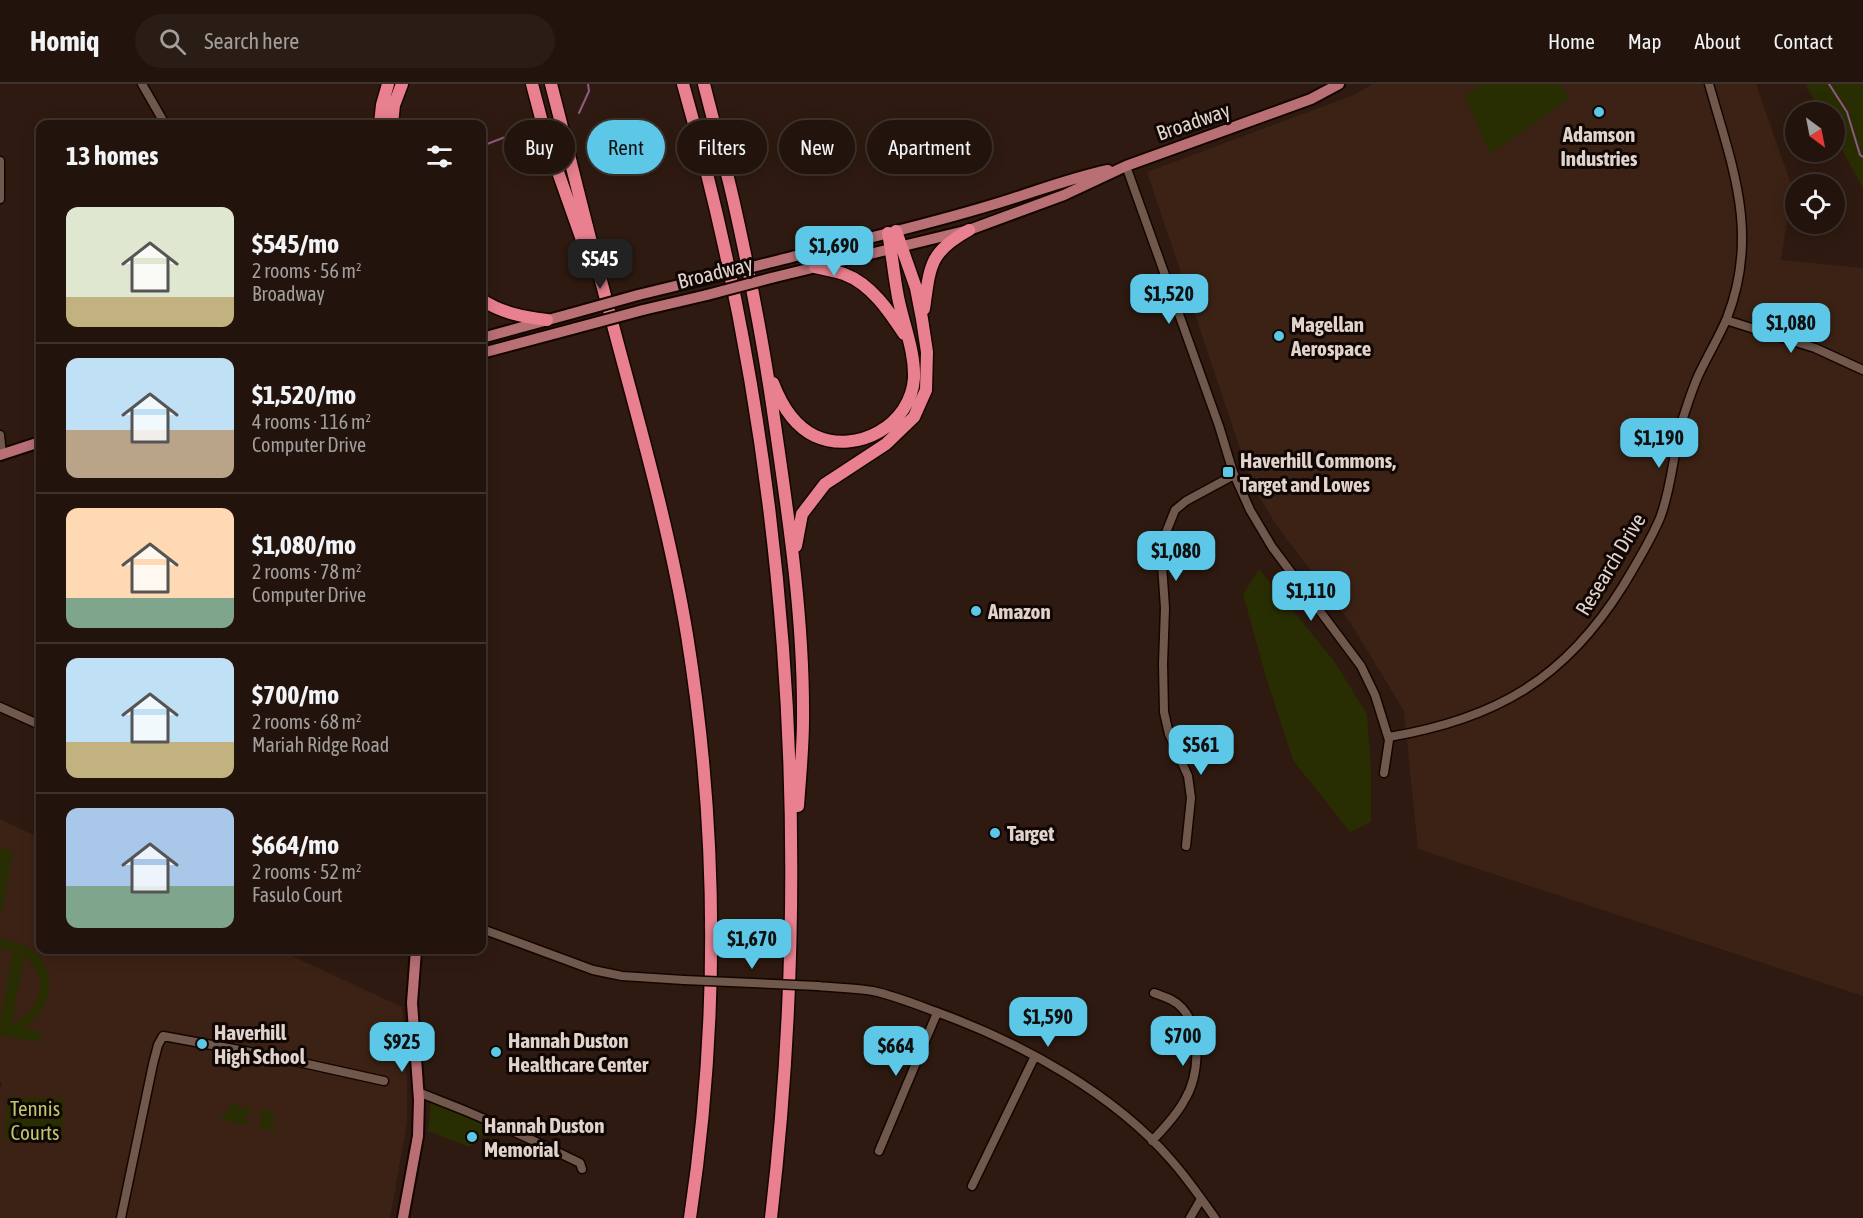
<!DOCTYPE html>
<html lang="en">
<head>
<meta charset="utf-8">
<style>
  :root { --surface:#22140c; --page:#2a1d15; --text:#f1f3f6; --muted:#a29e9d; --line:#3f332d; --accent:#5dc7e8 }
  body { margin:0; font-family:"Asap Condensed",sans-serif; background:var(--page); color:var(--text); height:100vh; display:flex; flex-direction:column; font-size:22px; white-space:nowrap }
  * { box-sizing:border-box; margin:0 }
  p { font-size:20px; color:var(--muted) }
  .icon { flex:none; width:33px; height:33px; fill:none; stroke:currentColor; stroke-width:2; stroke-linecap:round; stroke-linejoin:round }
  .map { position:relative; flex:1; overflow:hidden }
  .drawer { position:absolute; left:36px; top:36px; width:450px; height:834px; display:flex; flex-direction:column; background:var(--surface); border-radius:12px; box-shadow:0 3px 15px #0003,0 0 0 2px var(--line) }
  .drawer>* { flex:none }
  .guide { position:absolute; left:504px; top:36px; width:570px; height:54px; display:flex; gap:12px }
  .needle { width:39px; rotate:148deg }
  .fabs { position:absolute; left:1785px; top:18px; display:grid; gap:12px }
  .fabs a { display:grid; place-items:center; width:60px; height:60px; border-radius:50%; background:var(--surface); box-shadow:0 3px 15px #0003,0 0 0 2px var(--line); font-size:30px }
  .price { position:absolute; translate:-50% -51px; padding:0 14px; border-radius:12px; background:var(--accent); color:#111; font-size:20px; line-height:39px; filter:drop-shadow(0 2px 3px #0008) }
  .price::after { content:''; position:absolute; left:50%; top:36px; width:18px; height:14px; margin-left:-9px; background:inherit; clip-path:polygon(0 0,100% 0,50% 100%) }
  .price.active { background:#222; color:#fff }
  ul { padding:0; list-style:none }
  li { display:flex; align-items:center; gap:18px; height:150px; padding:0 30px }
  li+li { border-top:2px solid var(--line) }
  li span { display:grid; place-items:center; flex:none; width:168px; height:120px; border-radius:12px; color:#555 }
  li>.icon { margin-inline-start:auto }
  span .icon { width:72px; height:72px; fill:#fffc; stroke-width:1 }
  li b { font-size:26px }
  h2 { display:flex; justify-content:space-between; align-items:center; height:72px; padding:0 30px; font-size:26px }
  .tag { padding:0 21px; border-radius:27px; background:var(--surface); box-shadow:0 3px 15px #0003,0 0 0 2px var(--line); font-size:21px; line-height:54px }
  .tag.active { background:var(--accent); color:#111 }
  header { display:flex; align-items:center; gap:36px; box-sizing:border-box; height:84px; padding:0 30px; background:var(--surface); border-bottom:2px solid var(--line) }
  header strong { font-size:28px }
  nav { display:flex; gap:33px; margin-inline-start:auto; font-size:21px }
  .search { width:420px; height:54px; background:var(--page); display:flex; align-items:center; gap:15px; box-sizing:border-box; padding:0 21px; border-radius:33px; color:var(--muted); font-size:22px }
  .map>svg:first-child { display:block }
</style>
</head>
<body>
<header>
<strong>Homiq</strong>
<div class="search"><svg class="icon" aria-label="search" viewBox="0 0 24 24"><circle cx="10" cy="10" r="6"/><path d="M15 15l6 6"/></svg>Search here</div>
<nav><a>Home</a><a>Map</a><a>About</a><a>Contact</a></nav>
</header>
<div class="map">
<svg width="1863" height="1134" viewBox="0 0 1863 1134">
  <rect width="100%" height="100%" fill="#2e1a10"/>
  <path fill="#3c2215" d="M1372,0H1756L1792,103L1781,176L1863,184V912L1418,765L1404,627L1350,538L1276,441L1252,400L1147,88L1354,11Z
    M0,735L40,754V866H279L402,923L407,998V1039L390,1134H0V1006L2,999L0,998Z"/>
  <path fill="#292e02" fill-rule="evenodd" d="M1482,0H1559L1570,14L1490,70L1465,12Z
    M1805,0H1863V104L1835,53L1834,28H1821Z
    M1259,485L1334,577L1367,630L1371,685V738L1350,748L1293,676L1265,590L1243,510Z
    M0,764L13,767L0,837Z
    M0,855C12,857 25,860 35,869C60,891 49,928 24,944L42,948L40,958L0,951V940L13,867L0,864ZM24,872C50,890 42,930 12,939Z
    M7,1013L64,1015L62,1058L5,1057Z
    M431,1018L439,1020L490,1043L480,1055L469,1063L428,1047Z
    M232,1020L240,1021L239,1025L243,1026L244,1022L251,1024L249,1032L246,1031L244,1033L245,1036H249L248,1041L220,1036Z
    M260,1025L273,1028L274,1031L273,1041L277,1047L258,1044L262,1034L259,1031Z"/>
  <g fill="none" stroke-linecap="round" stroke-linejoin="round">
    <path stroke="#8f5a81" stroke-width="2" d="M1829,0L1847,28L1860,71L1863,73
      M579,29L589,7L588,0
      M482,62L531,43"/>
    <defs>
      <path id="minor" d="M142,0L165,40
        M1126,82L1219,342L1233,388L1250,426L1272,463L1361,582L1375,611L1389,656L1384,689
        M0,115V77
        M1726,236L1815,264L1863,286
        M0,351L2,370
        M0,623L40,641
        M1389,653C1496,635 1565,595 1623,502C1636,480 1650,458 1660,434C1672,403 1673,369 1682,337C1687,322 1692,305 1699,290C1708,271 1719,253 1727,234C1760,149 1732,82 1709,0
        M1186,762L1191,714L1188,692L1169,650L1164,628L1163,580L1165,524L1162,481L1165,451L1175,426L1186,417L1234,391
        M482,845L593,886L622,892L684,896
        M818,902C836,904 855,904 873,907C896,912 920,922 942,930C1023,960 1114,1010 1171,1076C1187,1094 1201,1114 1215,1134
        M276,973L384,997
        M418,1008C473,1029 528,1053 580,1079L582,1085
        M1152,1057C1164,1044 1176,1032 1184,1017C1199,993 1203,947 1182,924C1175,916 1165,913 1154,909
        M879,1067L937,929
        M972,1102L1035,972
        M121,1134L153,980L158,961L163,952L250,968
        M1190,1134L1201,1115"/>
      <path id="major" d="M772,178C843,160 915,144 985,123C1027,111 1066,95 1108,86
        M771,194L969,146L1064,111L1126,82L1278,27L1311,15L1339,0
        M638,211L704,195
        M643,226L707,211
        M482,254L570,230
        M482,269L576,244
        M0,371L40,358
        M403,1134L418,1052L419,1016L412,919L416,866"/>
      <path id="highway" d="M532,0L547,57L587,170
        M551,0C571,77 589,154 610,230C638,336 669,442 687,551C718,744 719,941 690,1134
        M683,0C788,367 815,755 771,1134
        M704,0C714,40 725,79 734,119C749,186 762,252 772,320C787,424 804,530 803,636C803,664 800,693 798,722
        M380,40L382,21L388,0
        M392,40L394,21L402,0
        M815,183C825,185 835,187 844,190C871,200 889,227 904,250
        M482,216C502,229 523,233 547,236
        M924,225C930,182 929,168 969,146
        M773,299C781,320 794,342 815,352C857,371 911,341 914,294C915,267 903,239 898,213C894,192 892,170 888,149
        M796,462L802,430L825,400L886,360L914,333L926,306L927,268L922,235L916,204L896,147"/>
    </defs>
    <use href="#minor" stroke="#150501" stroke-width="11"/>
    <use href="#major" stroke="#150501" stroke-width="14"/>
    <use href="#highway" stroke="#150501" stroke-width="15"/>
    <use href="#minor" stroke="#70584d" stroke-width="8"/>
    <use href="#major" stroke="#b87075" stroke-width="10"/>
    <use href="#highway" stroke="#e8808f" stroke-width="12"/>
    <defs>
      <path id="minor-bridge" d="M684,896L818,902"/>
      <path id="major-bridge" d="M704,195L772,178
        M707,211L771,194
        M570,230L638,211
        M576,244L643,226"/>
    </defs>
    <use href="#minor-bridge" stroke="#150501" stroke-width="11" stroke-linecap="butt"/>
    <use href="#major-bridge" stroke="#150501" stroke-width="14" stroke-linecap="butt"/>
    <use href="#minor-bridge" stroke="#70584d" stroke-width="8"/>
    <use href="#major-bridge" stroke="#b87075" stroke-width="10"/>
  </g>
  <g fill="#5dc7e8" stroke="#100704" stroke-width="2">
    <circle cx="1599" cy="28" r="6"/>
    <circle cx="1279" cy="252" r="6"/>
    <rect x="1222" y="382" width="12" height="12" rx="3"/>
    <circle cx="976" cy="527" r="6"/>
    <circle cx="995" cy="749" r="6"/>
    <circle cx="202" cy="960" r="6"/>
    <circle cx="496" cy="968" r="6"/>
    <circle cx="472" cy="1053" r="6"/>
  </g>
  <g text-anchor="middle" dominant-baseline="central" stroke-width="6" stroke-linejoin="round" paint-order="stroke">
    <g font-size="21" fill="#e1d3cc" stroke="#100704">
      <text transform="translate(1193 37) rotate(-19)">Broadway</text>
      <text transform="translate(715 188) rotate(-14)">Broadway</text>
      <text transform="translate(1610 480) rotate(-59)">Research Drive</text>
    </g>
    <g font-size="21" font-weight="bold" fill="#e1d3cc" stroke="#100704" text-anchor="start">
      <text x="1599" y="50" text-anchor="middle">Adamson<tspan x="1599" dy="24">Industries</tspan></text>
      <text x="1291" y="240">Magellan<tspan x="1291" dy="24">Aerospace</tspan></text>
      <text x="1240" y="376">Haverhill Commons,<tspan x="1240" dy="24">Target and Lowes</tspan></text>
      <text x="988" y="527">Amazon</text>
      <text x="1007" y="749">Target</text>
      <text x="214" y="948">Haverhill<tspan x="214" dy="24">High School</tspan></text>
      <text x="508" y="956">Hannah Duston<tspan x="508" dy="24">Healthcare Center</tspan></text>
      <text x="484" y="1041">Hannah Duston<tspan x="484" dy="24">Memorial</tspan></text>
    </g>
    <g font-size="21" fill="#bac86d" stroke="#100704">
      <text x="35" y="1024">Tennis<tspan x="35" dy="24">Courts</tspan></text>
    </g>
  </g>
</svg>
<div class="fabs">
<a><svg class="needle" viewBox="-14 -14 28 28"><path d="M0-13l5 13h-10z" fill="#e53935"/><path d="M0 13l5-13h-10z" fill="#a29e9d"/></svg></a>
<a><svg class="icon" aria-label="locate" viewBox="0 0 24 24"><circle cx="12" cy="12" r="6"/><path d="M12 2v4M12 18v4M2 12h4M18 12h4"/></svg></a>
</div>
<b class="price" style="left:834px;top:193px">$1,690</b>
<b class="price active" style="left:600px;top:206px">$545</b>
<b class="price" style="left:1169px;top:241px">$1,520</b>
<b class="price" style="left:1791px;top:270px">$1,080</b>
<b class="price" style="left:1659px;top:385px">$1,190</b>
<b class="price" style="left:1176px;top:498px">$1,080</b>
<b class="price" style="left:1311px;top:538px">$1,110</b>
<b class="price" style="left:1201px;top:692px">$561</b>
<b class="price" style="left:752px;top:886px">$1,670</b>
<b class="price" style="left:1048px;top:964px">$1,590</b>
<b class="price" style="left:1183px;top:983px">$700</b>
<b class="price" style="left:402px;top:989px">$925</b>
<b class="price" style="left:896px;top:993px">$664</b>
<div class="guide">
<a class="tag">Buy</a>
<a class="tag active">Rent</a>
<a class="tag">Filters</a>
<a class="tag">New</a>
<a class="tag">Apartment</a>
</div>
<section class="drawer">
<h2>13 homes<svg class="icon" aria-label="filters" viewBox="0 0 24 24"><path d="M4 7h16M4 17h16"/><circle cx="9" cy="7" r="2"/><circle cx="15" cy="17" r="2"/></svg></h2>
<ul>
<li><span style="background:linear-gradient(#dfe7d0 75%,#c2b280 0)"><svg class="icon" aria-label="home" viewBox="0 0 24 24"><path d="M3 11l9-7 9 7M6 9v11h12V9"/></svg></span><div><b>$545/mo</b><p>2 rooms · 56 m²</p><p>Broadway</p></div></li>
<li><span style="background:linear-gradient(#bfe0f5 60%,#b9a48a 0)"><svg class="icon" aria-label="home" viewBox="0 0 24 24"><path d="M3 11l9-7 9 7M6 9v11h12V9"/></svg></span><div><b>$1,520/mo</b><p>4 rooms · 116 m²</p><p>Computer Drive</p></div></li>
<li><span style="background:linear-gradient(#ffd9b3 75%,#7fa58c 0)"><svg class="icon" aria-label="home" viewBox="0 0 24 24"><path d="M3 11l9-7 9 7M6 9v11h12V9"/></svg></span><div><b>$1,080/mo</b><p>2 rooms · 78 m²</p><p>Computer Drive</p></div></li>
<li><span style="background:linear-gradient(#bfe0f5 70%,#c2b280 0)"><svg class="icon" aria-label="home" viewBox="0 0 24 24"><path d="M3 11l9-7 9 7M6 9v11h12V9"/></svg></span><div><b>$700/mo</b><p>2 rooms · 68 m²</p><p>Mariah Ridge Road</p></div></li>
<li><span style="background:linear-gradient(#a9c7e8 65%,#7fa58c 0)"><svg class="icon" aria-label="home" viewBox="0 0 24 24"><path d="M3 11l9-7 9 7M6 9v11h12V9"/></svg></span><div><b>$664/mo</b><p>2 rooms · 52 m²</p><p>Fasulo Court</p></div></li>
</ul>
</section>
</div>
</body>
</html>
